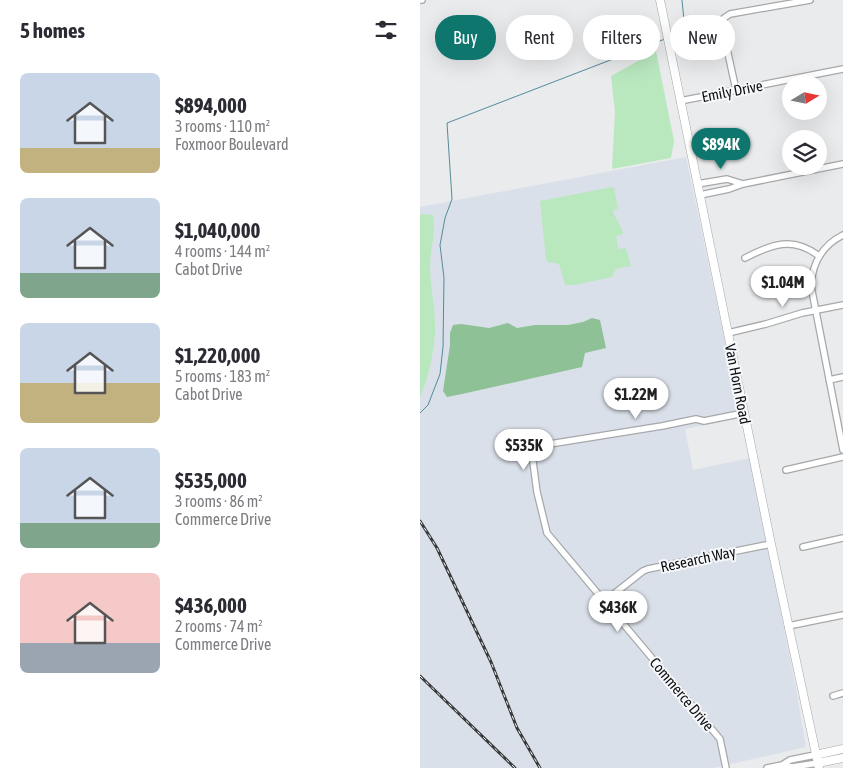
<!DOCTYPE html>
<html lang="en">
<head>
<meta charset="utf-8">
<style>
  :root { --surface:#fff; --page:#f2f2f3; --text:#2b2b33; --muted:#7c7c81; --accent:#0f766e }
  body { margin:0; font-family:"Asap Condensed",sans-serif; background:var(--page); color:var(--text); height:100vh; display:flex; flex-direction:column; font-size:19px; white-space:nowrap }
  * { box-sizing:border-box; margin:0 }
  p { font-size:16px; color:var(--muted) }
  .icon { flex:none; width:28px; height:28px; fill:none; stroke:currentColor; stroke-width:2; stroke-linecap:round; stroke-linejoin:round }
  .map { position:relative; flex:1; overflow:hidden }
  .details { display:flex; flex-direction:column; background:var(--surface); width:420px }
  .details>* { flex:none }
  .top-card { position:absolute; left:15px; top:15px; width:332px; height:45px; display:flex; gap:10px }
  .needle { width:32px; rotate:80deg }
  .fabs { position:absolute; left:362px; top:75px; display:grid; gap:10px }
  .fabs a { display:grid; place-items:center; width:45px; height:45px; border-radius:50%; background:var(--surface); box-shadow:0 5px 20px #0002; font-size:25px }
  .price { position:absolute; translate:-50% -42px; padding:0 11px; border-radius:18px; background:#fff; color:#222; font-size:16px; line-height:32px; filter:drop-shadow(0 1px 2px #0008) }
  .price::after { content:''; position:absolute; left:50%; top:30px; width:15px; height:11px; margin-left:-8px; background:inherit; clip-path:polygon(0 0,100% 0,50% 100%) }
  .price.current { background:var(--accent); color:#fff }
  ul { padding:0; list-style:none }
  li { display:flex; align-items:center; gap:15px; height:125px; padding:0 20px }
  li span { display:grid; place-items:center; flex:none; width:140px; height:100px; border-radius:8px; color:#555 }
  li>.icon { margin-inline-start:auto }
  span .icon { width:60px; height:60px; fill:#fffc; stroke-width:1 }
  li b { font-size:21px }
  h2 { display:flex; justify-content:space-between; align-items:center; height:60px; padding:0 20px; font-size:21px }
  .pill { padding:0 18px; border-radius:22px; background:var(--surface); box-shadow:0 5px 20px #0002; font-size:18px; line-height:45px }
  .pill.current { background:var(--accent); color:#fff }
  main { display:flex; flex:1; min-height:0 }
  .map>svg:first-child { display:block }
</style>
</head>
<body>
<main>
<section class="details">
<h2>5 homes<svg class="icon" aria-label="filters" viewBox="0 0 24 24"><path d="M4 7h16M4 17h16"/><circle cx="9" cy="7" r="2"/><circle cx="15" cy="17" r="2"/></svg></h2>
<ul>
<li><span style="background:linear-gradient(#c9d6e8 75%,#c2b280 0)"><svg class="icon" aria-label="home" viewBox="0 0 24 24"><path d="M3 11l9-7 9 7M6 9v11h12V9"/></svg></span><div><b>$894,000</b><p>3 rooms · 110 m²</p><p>Foxmoor Boulevard</p></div></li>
<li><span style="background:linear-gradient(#c9d6e8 75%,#7fa58c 0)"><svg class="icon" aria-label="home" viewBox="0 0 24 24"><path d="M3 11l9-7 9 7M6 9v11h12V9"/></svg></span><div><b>$1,040,000</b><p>4 rooms · 144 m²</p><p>Cabot Drive</p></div></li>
<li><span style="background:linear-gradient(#c9d6e8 60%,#c2b280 0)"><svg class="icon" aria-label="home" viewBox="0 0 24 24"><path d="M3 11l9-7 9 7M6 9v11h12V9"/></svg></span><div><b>$1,220,000</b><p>5 rooms · 183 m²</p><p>Cabot Drive</p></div></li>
<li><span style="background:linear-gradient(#c9d6e8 75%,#7fa58c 0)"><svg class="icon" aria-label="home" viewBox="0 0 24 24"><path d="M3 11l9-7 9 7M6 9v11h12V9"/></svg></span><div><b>$535,000</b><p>3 rooms · 86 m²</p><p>Commerce Drive</p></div></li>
<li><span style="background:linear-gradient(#f6c9c9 70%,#9aa5b1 0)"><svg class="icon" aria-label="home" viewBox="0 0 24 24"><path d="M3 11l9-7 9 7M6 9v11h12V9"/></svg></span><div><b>$436,000</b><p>2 rooms · 74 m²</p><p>Commerce Drive</p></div></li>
</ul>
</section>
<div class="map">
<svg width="423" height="768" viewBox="0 0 423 768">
  <rect width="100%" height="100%" fill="#e9ebed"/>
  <path fill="#dae0e9" d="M266,157L321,418L265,429L273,470L330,458L375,683L386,747L293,768H0V207Z"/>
  <path fill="#b9e8bf" d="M236,51L254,141L251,158L192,169L195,112L191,76Z
    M192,187L194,188L198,209L193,210C195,220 202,225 203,234L196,236L198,249L206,248L211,266L196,269L192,277L155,285H145L139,264L128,262L126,260L120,201Z
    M0,214L13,215C16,231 11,248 10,264C10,287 16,311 15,334C13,355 9,377 0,397Z"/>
  <path fill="#8ec195" d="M172,318L180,320L186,348L165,353L162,367L42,394L27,397L23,391L30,345V333L33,325L41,324L69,328L88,323L97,328L115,325H148L163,322Z"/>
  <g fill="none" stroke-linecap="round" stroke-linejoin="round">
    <path stroke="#558b9b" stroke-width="1" d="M253,37L265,31L262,0
      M0,413L8,405L20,374L23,347L24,278L20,245L25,218L32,199L27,123L245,39"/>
    <defs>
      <path id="street" d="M0,0H2
        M316,90L302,26L304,18L310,14L390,0
        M260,101L423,69
        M277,184L307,179L323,184
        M280,195L309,189L323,184L423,164
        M423,235C403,245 392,263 391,286L423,450
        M325,258C352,244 373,236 399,256
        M308,333L346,324L382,313L423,305
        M409,380L423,377
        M366,470L423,457
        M383,547L423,538
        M185,601L223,571L228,569L351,544
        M368,626L423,615
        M413,696L423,693
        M362,765L370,760L395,755
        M306,768L300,739L127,533L117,492L111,447L242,426L276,419L284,421L324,413
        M347,768L362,765L372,767L398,763"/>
      <path id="secondary" d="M240,0L351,544L399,768
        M395,755L423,749
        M398,763L423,758"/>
    </defs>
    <use href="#street" stroke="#a6a8aa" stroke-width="8"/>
    <use href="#secondary" stroke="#a6a8aa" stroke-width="9"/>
    <use href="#street" stroke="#fff" stroke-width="5.5"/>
    <use href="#secondary" stroke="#fff" stroke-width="8"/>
    <defs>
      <path id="rail" d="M0,521L17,548L71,662L97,728L120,768
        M0,676L95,768"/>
    </defs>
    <use href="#rail" stroke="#38393a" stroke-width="3"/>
    <use href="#rail" stroke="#f6f8fb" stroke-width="1" stroke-dasharray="4" stroke-linecap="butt"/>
  </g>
  <g text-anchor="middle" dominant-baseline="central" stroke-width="4" stroke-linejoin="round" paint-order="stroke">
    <g font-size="15" fill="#0d0e0f" stroke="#f6f8fb">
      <text transform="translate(312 91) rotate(-11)">Emily Drive</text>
      <text transform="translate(318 384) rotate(79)">Van Horn Road</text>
      <text transform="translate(278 559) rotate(-12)">Research Way</text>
      <text transform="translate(262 694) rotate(50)">Commerce Drive</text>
    </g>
  </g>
</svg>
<div class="fabs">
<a><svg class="needle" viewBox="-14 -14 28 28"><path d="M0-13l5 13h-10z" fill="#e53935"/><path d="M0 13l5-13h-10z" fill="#7c7c81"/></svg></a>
<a><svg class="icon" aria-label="layers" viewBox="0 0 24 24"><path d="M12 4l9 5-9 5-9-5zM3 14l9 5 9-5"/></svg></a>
</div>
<b class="price current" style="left:301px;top:170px">$894K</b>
<b class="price" style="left:363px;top:308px">$1.04M</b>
<b class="price" style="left:216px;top:420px">$1.22M</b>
<b class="price" style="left:104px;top:471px">$535K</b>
<b class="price" style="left:198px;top:633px">$436K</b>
<div class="top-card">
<a class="pill current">Buy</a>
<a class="pill">Rent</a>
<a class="pill">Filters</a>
<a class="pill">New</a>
</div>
</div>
</main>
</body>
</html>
